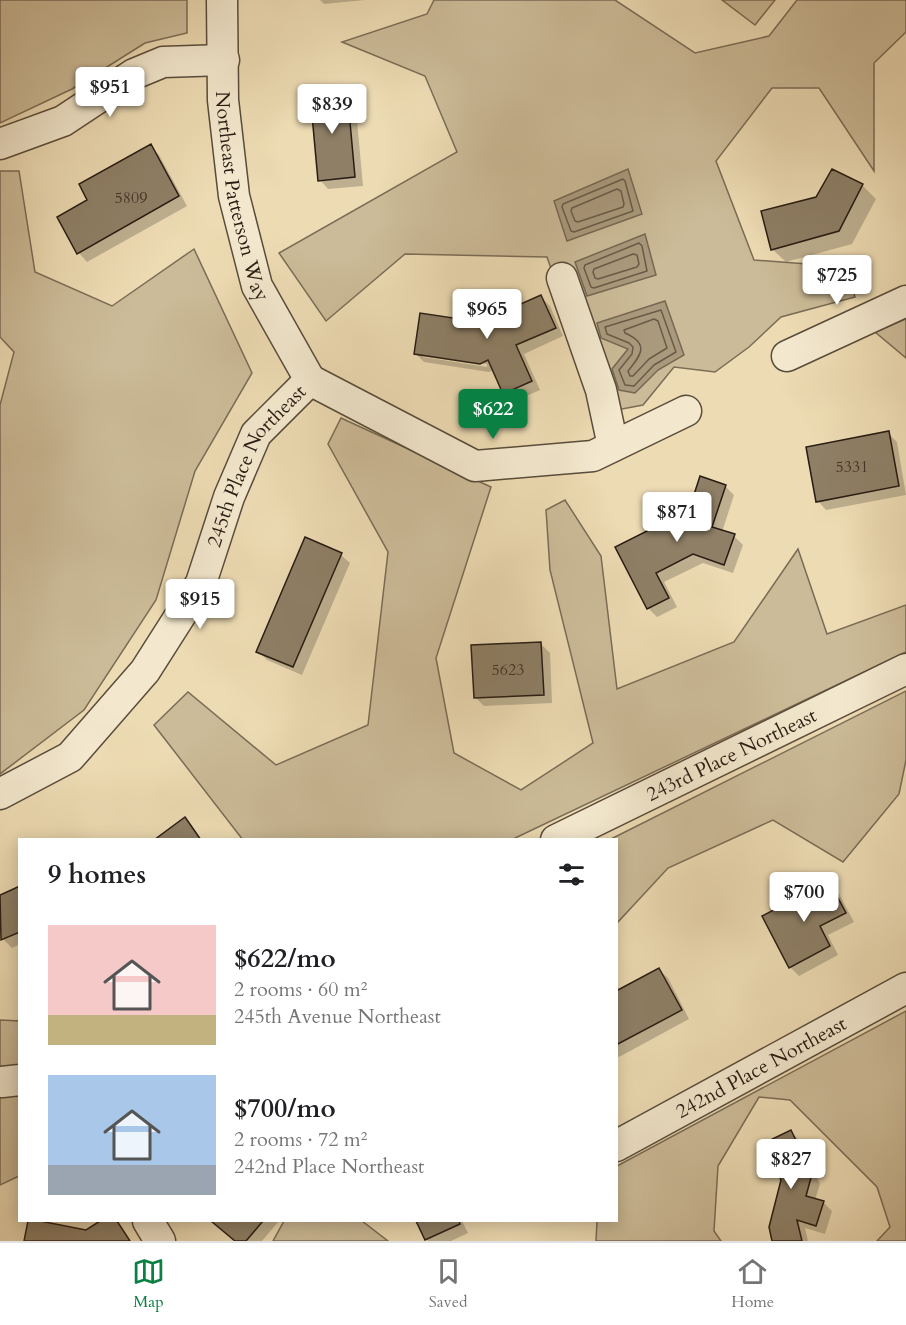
<!DOCTYPE html>
<html lang="en">
<head>
<meta charset="utf-8">
<style>
  :root { --surface:#fff; --page:#f2f2f2; --text:#202124; --muted:#757577; --line:#e0e0e0; --accent:#0b8043 }
  body { margin:0; font-family:Cardo,serif; background:var(--page); color:var(--text); height:100vh; display:flex; flex-direction:column; font-size:22px; white-space:nowrap }
  * { box-sizing:border-box; margin:0 }
  p { font-size:20px; color:var(--muted) }
  .icon { flex:none; width:33px; height:33px; fill:none; stroke:currentColor; stroke-width:2; stroke-linecap:round; stroke-linejoin:round }
  .map { position:relative; flex:1; overflow:hidden }
  .sheet { position:absolute; left:18px; top:838px; width:600px; height:384px; display:flex; flex-direction:column; background:var(--surface); border-radius:0px; box-shadow:0 3px 15px #0003 }
  .sheet>* { flex:none }
  .price { position:absolute; translate:-50% -51px; padding:0 14px; border-radius:6px; background:#fff; color:#222; font-size:20px; line-height:39px; filter:drop-shadow(0 2px 3px #0008) }
  .price::after { content:''; position:absolute; left:50%; top:36px; width:18px; height:14px; margin-left:-9px; background:inherit; clip-path:polygon(0 0,100% 0,50% 100%) }
  .price.active { background:var(--accent); color:#fff }
  ul { padding:0; list-style:none }
  li { display:flex; align-items:center; gap:18px; height:150px; padding:0 30px }
  li span { display:grid; place-items:center; flex:none; width:168px; height:120px; border-radius:0px; color:#555 }
  li>.icon { margin-inline-start:auto }
  span .icon { width:72px; height:72px; fill:#fffc; stroke-width:1 }
  li b { font-size:26px }
  h2 { display:flex; justify-content:space-between; align-items:center; height:72px; padding:0 30px; font-size:26px }
  .tab-bar { display:flex; justify-content:space-around; align-items:center; height:84px; border-top:2px solid var(--line); background:var(--surface); font-size:16px; color:var(--muted) }
  .tab-bar a { display:grid; justify-items:center; gap:3px }
  .tab-bar .active { color:var(--accent) }
  .map>svg:first-child { display:block }
</style>
</head>
<body>
<div class="map">
<svg width="906" height="1241" viewBox="0 0 906 1241">
  <rect width="100%" height="100%" fill="#eddbb3"/>
  <filter id="stains"><feTurbulence type="fractalNoise" baseFrequency=".00333" numOctaves="4"/><feColorMatrix values="0 0 0 0 .2 0 0 0 0 .09 0 0 0 0 .02 0 0 0 .5 -.17"/></filter>
  <radialGradient id="worn" r=".72"><stop offset=".6" stop-color="#630" stop-opacity="0"/><stop offset="1" stop-color="#630" stop-opacity=".3"/></radialGradient>
  <path fill="#ccbb98" stroke="#7a6c56" stroke-width="1.5" d="M0,0H187V33L145,43L72,89L0,123Z
    M434,0H615L695,53L769,36L797,0H906V32L874,63V171L819,88H772L716,161L754,260L846,267L855,297L781,317L749,347L715,372L674,367L643,405L601,413L547,257L405,254L326,321L279,253L457,152L425,76L342,42L427,14Z
    M722,0H775L755,25Z
    M0,171H19L35,272L112,306L194,249L252,373L195,471L156,600L84,710L0,774V405L14,352L0,337Z
    M906,319V358L875,332Z
    M341,418L491,487L436,658L454,753L521,790L593,743L550,570L546,510L565,500L601,556L617,689L734,642L798,549L827,634L906,605V652L511,840H243L154,725L188,692L276,765L368,725L388,552L328,444Z
    M906,691V760L899,794L843,862L773,820L668,868L617,923L616,840H609Z
    M906,1011V1241H877L890,1227L877,1187L790,1100L759,1097L718,1166L714,1231L721,1241H596L597,1221H616L617,1166Z
    M0,1020L20,1021L19,1176L0,1185Z
    M284,1221H362L388,1241H273Z"/>
  <path fill="#aa9a7d" stroke="#766853" stroke-width="1.5" d="M628,169L642,214L567,241L554,201Z
    M645,234L656,275L587,296L575,262Z
    M665,301L684,355L658,370L635,393L619,390L612,369L628,349L601,338L597,323Z"/>
  <path fill="#0003" fill-rule="evenodd" d="M320,0H365L324,4Z
    M347,91L355,99L363,186L328,189L320,180Z
    M150,146L159,155L187,206L87,262L79,253L89,200Z
    M832,171L863,186L876,199L852,244L786,262L772,249L817,198Z
    M541,297L550,306L563,336L524,354L540,390L513,402L504,393L494,370L489,372L424,362L416,354ZM423,354L487,364V367L423,357Z
    M888,433L897,442L906,495L826,510L818,501Z
    M725,486L734,495L722,532L734,536L743,545L733,573L703,563L664,582L677,607L657,617L648,608L617,548L690,511Z
    M341,555L350,563L302,675L267,660L258,651Z
    M541,644L550,653L552,703L484,706L475,697Z
    M829,883L838,892L854,922L828,935L838,955L799,976L790,967Z
    M20,888V944L12,948L3,939L0,932V896Z
    M659,970L668,978L689,1019L619,1057L616,1054V992Z
    M791,1132L800,1141L820,1184L815,1200L823,1202L832,1211L825,1234L805,1228L808,1241H773Z
    M29,1221L86,1231L102,1221H118L131,1241H25Z
    M212,1221H279L262,1241H236Z
    M418,1221H462L468,1233L451,1241H428Z"/>
  <g fill="none" stroke-linecap="round" stroke-linejoin="round">
    <path stroke="#695b48" stroke-width="1.5" d="M623,179L625,181L633,211L574,232L571,231L562,207L563,204Z
      M617,189L621,191L624,204L623,207L578,222L575,221L571,211L572,208Z
      M639,243L642,246L647,271L594,288L591,287L584,268L585,265Z
      M633,254L637,255L639,264L637,267L598,279L595,278L593,272L594,269Z
      M661,310L676,352L654,365L634,386L625,385L619,370L632,354L633,347L629,343L607,334L605,327Z
      M654,319L658,321L667,348L649,359L633,376H630L628,371C641,355 650,344 625,333L624,330Z"/>
  </g>
  <path fill="#8e7f66" stroke="#281c13" stroke-width="1.5" d="M347,89L355,177L318,181L310,93Z
    M151,144L179,196L77,254L57,217L87,200L79,184Z
    M832,169L863,184L839,231L771,250L761,211L816,197Z
    M541,295L556,328L516,345L532,381L503,394L488,360L480,364L414,354L420,313L480,322Z
    M889,431L899,486L816,502L806,447Z
    M700,476L726,485L712,527L735,534L724,565L693,554L656,573L669,598L647,609L615,547L689,510Z
    M305,537L342,553L293,667L256,652Z
    M541,642L544,695L474,698L471,645Z
    M185,817L201,840H154Z
    M829,881L846,913L820,926L830,946L789,968L762,916Z
    M20,886V932L1,940L0,895Z
    M659,968L682,1010L616,1045V991Z
    M791,1130L812,1174L806,1196L824,1201L816,1226L797,1220L802,1241H772L769,1227L781,1180L764,1143Z
    M28,1221H40L86,1230L100,1221H117L130,1241H24Z
    M211,1221H263L246,1241H235Z
    M416,1221H459L460,1224L425,1240Z"/>
  <g fill="none" stroke-linecap="round" stroke-linejoin="round">
    <defs>
      <g id="minor">
        <path id="s1" d="M222,0L223,100L234,196L257,286L310,380"/>
        <path d="M0,144L63,121L134,74L163,62L224,60"/>
        <path d="M562,278L601,390L613,446"/>
        <path d="M787,356L906,301"/>
        <path d="M310,380L475,466L593,456L686,411"/>
        <path id="s2" d="M0,794L70,757L145,671L201,583L229,497L256,434L310,380"/>
        <path id="s3" d="M556,840L906,669"/>
        <path d="M2,1082L20,1080"/>
        <path id="s4" d="M616,1146L906,988"/>
        <path d="M148,1221L160,1241"/>
      </g>
    </defs>
    <use href="#minor" stroke="#594c3b" stroke-width="33"/>
    <use href="#minor" stroke="#f3e8ce" stroke-width="30"/>
  </g>
  <g text-anchor="middle" dominant-baseline="central" stroke-width="4.5" stroke-linejoin="round" paint-order="stroke">
    <g font-size="16" fill="#423528">
      <text x="131" y="198">5809</text>
      <text x="852" y="467">5331</text>
      <text x="508" y="670">5623</text>
    </g>
    <g font-size="20" fill="#281c13" stroke="#f3e8ce">
      <text stroke="none"><textPath href="#s1" startOffset="198">Northeast Patterson Way</textPath></text>
      <text stroke="none"><textPath href="#s2" startOffset="429">245th Place Northeast</textPath></text>
      <text stroke="none"><textPath href="#s3" startOffset="195">243rd Place Northeast</textPath></text>
      <text stroke="none"><textPath href="#s4" startOffset="165">242nd Place Northeast</textPath></text>
    </g>
  </g>
  <rect width="100%" height="100%" filter="url(#stains)"/>
  <rect width="100%" height="100%" fill="url(#worn)"/>
</svg>
<b class="price" style="left:110px;top:118px">$951</b>
<b class="price" style="left:332px;top:135px">$839</b>
<b class="price" style="left:837px;top:306px">$725</b>
<b class="price" style="left:487px;top:340px">$965</b>
<b class="price active" style="left:493px;top:440px">$622</b>
<b class="price" style="left:677px;top:543px">$871</b>
<b class="price" style="left:200px;top:630px">$915</b>
<b class="price" style="left:804px;top:923px">$700</b>
<b class="price" style="left:791px;top:1190px">$827</b>
<section class="sheet">
<h2>9 homes<svg class="icon" aria-label="filters" viewBox="0 0 24 24"><path d="M4 7h16M4 17h16"/><circle cx="9" cy="7" r="2"/><circle cx="15" cy="17" r="2"/></svg></h2>
<ul>
<li><span style="background:linear-gradient(#f6c9c9 75%,#c2b280 0)"><svg class="icon" aria-label="home" viewBox="0 0 24 24"><path d="M3 11l9-7 9 7M6 9v11h12V9"/></svg></span><div><b>$622/mo</b><p>2 rooms · 60 m²</p><p>245th Avenue Northeast</p></div></li>
<li><span style="background:linear-gradient(#a9c7e8 75%,#9aa5b1 0)"><svg class="icon" aria-label="home" viewBox="0 0 24 24"><path d="M3 11l9-7 9 7M6 9v11h12V9"/></svg></span><div><b>$700/mo</b><p>2 rooms · 72 m²</p><p>242nd Place Northeast</p></div></li>
</ul>
</section>
</div>
<nav class="tab-bar">
<a class="active"><svg class="icon" aria-label="map" viewBox="0 0 24 24"><path d="M3 6l6-2 6 2 6-2v14l-6 2-6-2-6 2zM9 4v14M15 6v14"/></svg>Map</a>
<a><svg class="icon" aria-label="saved" viewBox="0 0 24 24"><path d="M7 4h10v16l-5-4-5 4z"/></svg>Saved</a>
<a><svg class="icon" aria-label="home" viewBox="0 0 24 24"><path d="M3 11l9-7 9 7M6 9v11h12V9"/></svg>Home</a>
</nav>
</body>
</html>
